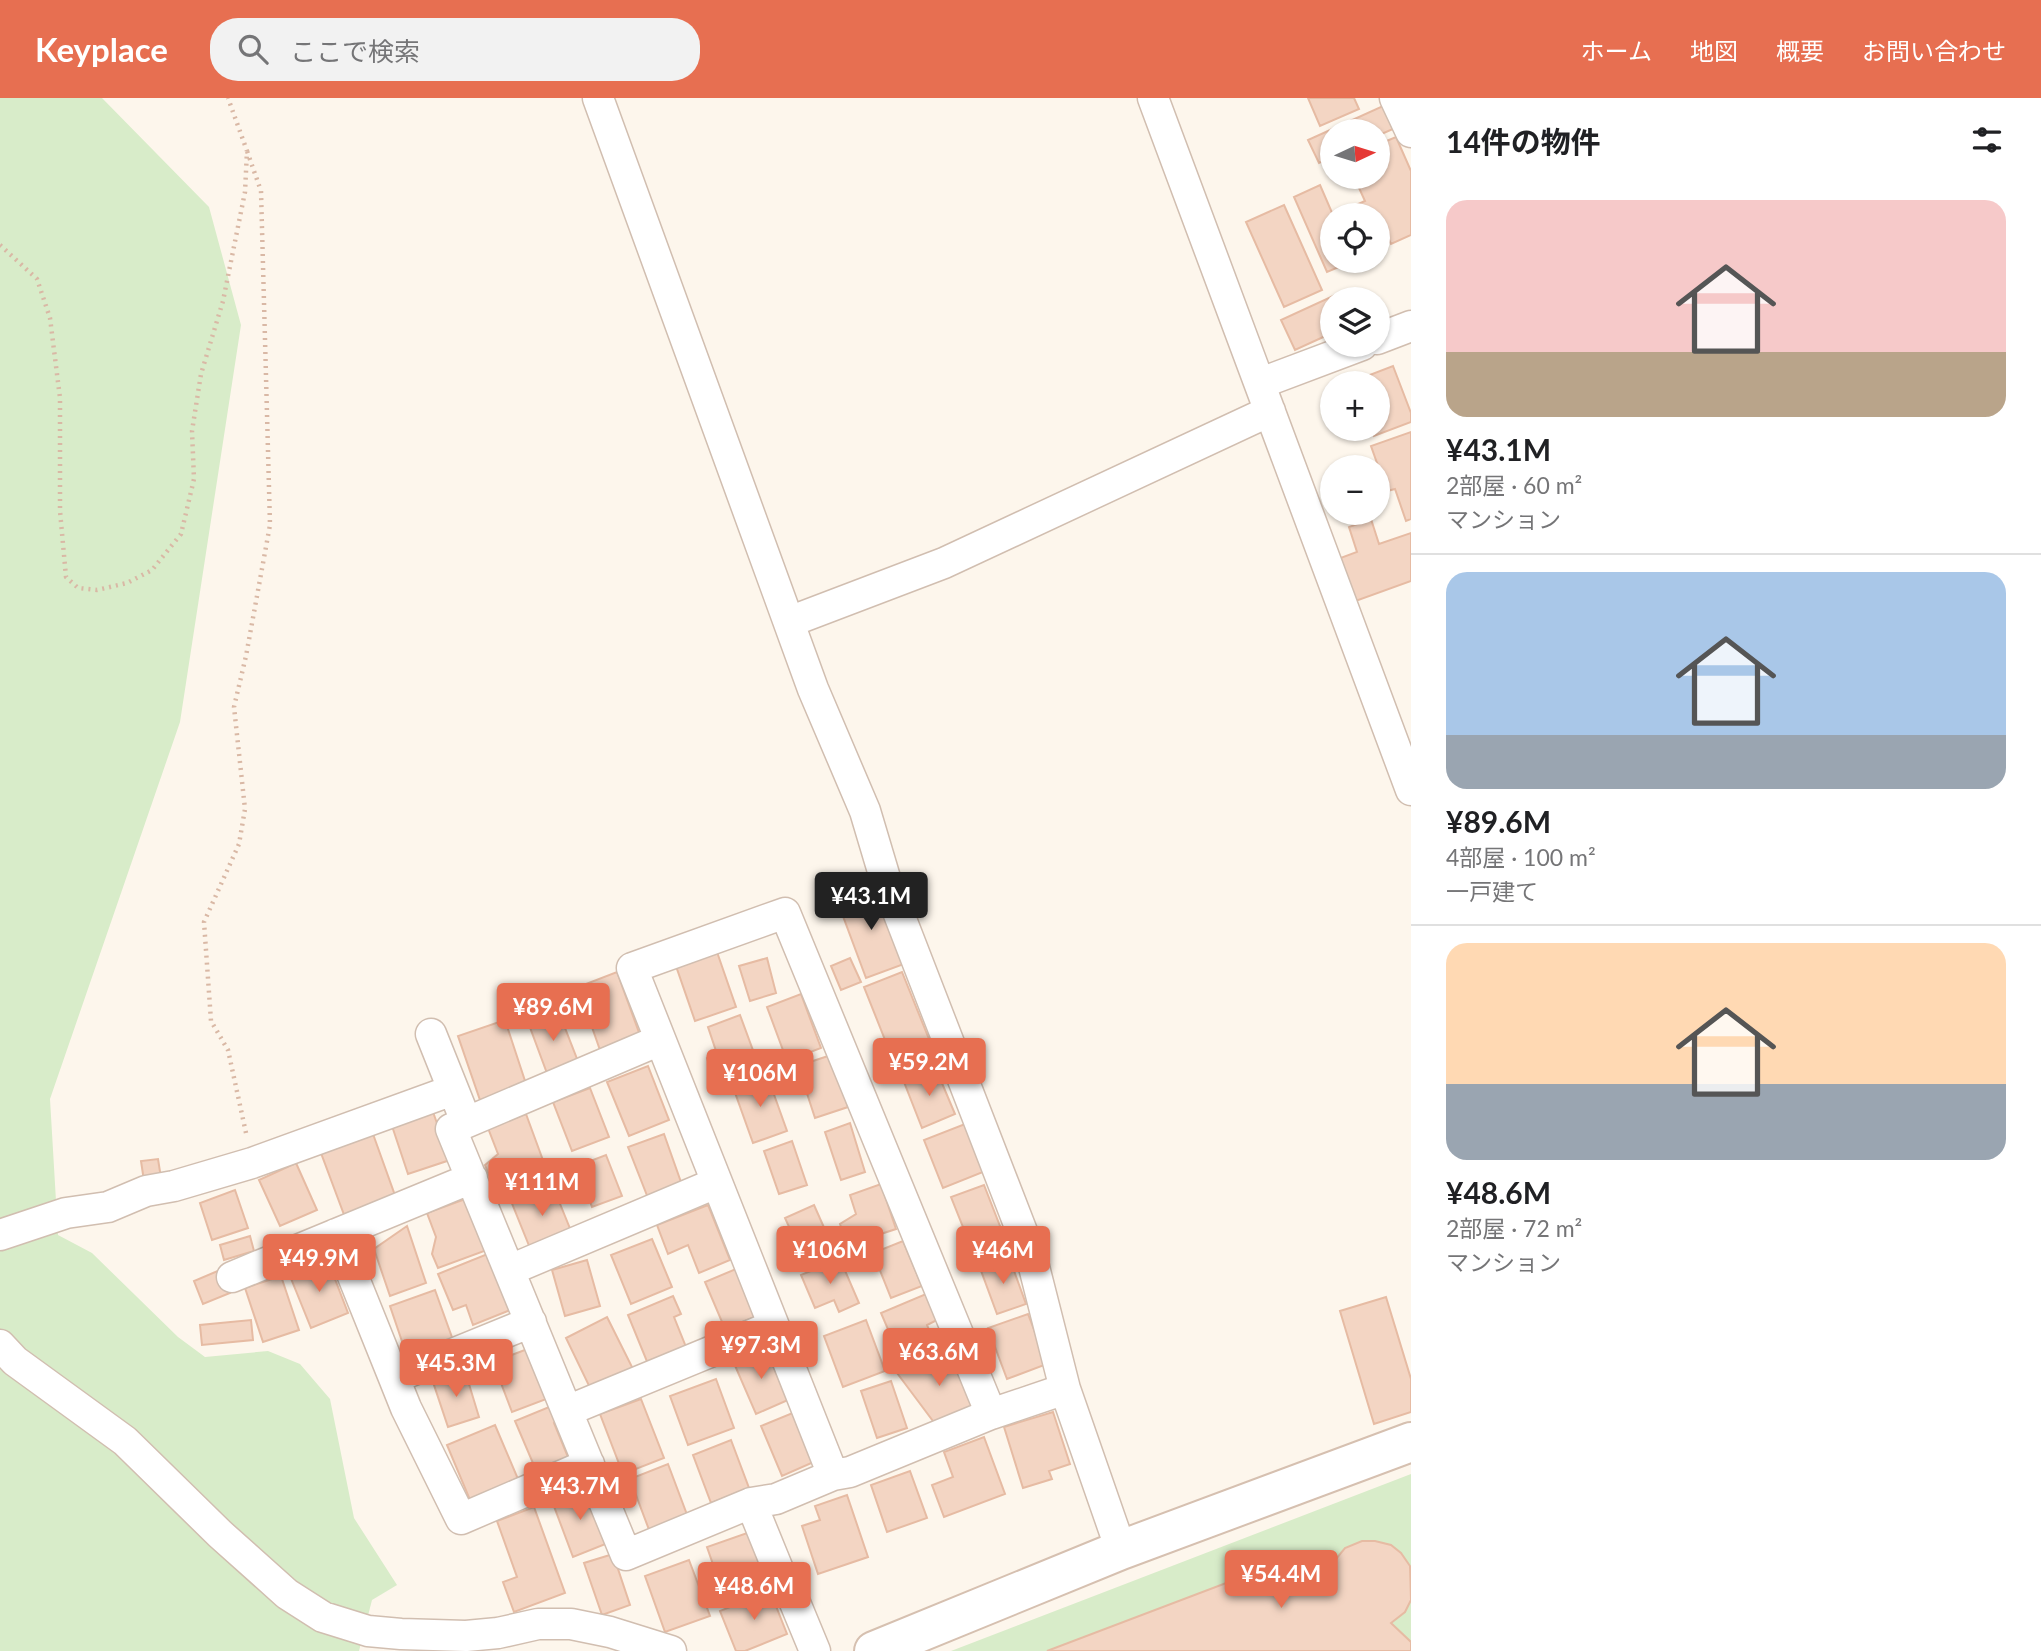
<!DOCTYPE html>
<html lang="ja">
<head>
<meta charset="utf-8">
<style>
  :root { --surface:#fff; --page:#f2f2f2; --text:#202124; --muted:#757577; --line:#e0e0e0; --accent:#e76f51 }
  body { margin:0; font-family:Lato,"Noto Sans JP",sans-serif; background:var(--page); color:var(--text); height:100vh; display:flex; flex-direction:column; font-size:26px; white-space:nowrap }
  * { box-sizing:border-box; margin:0 }
  p { font-size:23px; color:var(--muted) }
  .icon { flex:none; width:38px; height:38px; fill:none; stroke:currentColor; stroke-width:2; stroke-linecap:round; stroke-linejoin:round }
  .map { position:relative; flex:1; overflow:hidden }
  .sheet { display:flex; flex-direction:column; background:var(--surface); width:630px }
  .sheet>* { flex:none }
  .needle { width:46px; rotate:86deg }
  .controls { position:absolute; left:1320px; top:21px; display:grid; gap:14px }
  .controls a { display:grid; place-items:center; width:70px; height:70px; border-radius:50%; background:var(--surface); box-shadow:0 2px 5px #0004; font-size:35px }
  .price { position:absolute; translate:-50% -60px; padding:0 16px; border-radius:7px; background:var(--accent); color:#fff; font-size:23px; line-height:46px; filter:drop-shadow(0 2px 4px #0008) }
  .price::after { content:''; position:absolute; left:50%; top:42px; width:21px; height:16px; margin-left:-10px; background:inherit; clip-path:polygon(0 0,100% 0,50% 100%) }
  .price.active { background:#222; color:#fff }
  ul { padding:0; list-style:none }
  li { display:grid; align-content:center; gap:14px; height:371px; padding:0 35px }
  li+li { border-top:2px solid var(--line) }
  li span { display:grid; place-items:center; height:217px; border-radius:21px; color:#555 }
  li>.icon { margin-inline-start:auto }
  span .icon { width:126px; height:126px; fill:#fffc; stroke-width:1 }
  li b { font-size:30px }
  h2 { display:flex; justify-content:space-between; align-items:center; height:84px; padding:0 35px; font-size:30px }
  header { display:flex; align-items:center; gap:42px; box-sizing:border-box; height:98px; padding:0 35px; background:var(--accent); color:#fff }
  header strong { font-size:33px }
  nav { display:flex; gap:38px; margin-inline-start:auto; font-size:24px }
  .search { width:490px; height:63px; background:var(--page); display:flex; align-items:center; gap:18px; box-sizing:border-box; padding:0 24px; border-radius:28px; color:var(--muted); font-size:26px }
  main { display:flex; flex:1; min-height:0 }
  .map>svg:first-child { display:block }
</style>
</head>
<body>
<header>
<strong>Keyplace</strong>
<div class="search"><svg class="icon" aria-label="search" viewBox="0 0 24 24"><circle cx="10" cy="10" r="6"/><path d="M15 15l6 6"/></svg>ここで検索</div>
<nav><a>ホーム</a><a>地図</a><a>概要</a><a>お問い合わせ</a></nav>
</header>
<main>
<div class="map">
<svg width="1411" height="1553" viewBox="0 0 1411 1553">
  <rect width="100%" height="100%" fill="#fdf6ec"/>
  <path fill="#d8ecc9" d="M0,0H102L209,109L241,227L180,624L50,1001L58,1137L92,1155L178,1239L205,1259L268,1253L300,1266L330,1301L354,1420L397,1487L372,1502L359,1553H0Z
    M1411,1376V1553H951Z"/>
  <path fill="#f3d5c3" stroke="#e6bba3" stroke-width="2" d="M1308,0H1354L1359,11L1320,28Z
    M1383,8L1393,31L1377,38V33H1332V59L1319,65L1308,42Z
    M1396,39L1411,73V137L1391,146L1377,117H1361L1356,107L1365,103L1354,79H1377V47Z
    M1320,87L1333,117L1332,163H1353L1327,174L1294,99Z
    M1284,107L1322,192L1284,209L1246,124Z
    M1333,198L1332,235L1295,252L1281,222Z
    M1393,268L1411,315V324L1374,338L1372,331H1377V285H1355L1354,283Z
    M1411,334V421L1406,423L1395,391L1387,393L1371,348Z
    M1371,421L1379,446L1411,435V483L1350,505L1335,462L1357,454L1349,429Z
    M876,788L904,866L866,880L837,802Z
    M717,854L736,909L695,923L676,868Z
    M767,860L776,895L750,903L739,868Z
    M850,860L861,884L841,892L831,868Z
    M617,874L641,940L601,955L578,889Z
    M902,874L933,951L895,967L864,889Z
    M801,896L821,950L787,963L767,909Z
    M558,912L579,966L548,978L528,924Z
    M740,917L758,966L714,982L707,960L716,953L708,929Z
    M505,922L527,989L481,1005L458,938Z
    M831,957L848,1009L815,1020L798,968Z
    M648,968L669,1022L629,1038L607,984Z
    M936,971L955,1016L922,1030L904,984Z
    M767,977L787,1033L753,1045L733,989Z
    M590,990L609,1039L572,1053L553,1004Z
    M433,1014L450,1062L408,1076L392,1028Z
    M526,1016L548,1076L496,1095L485,1067L498,1056L488,1030Z
    M850,1025L865,1074L841,1082L825,1034Z
    M965,1026L983,1074L943,1090L924,1042Z
    M373,1036L397,1103L346,1122L321,1055Z
    M664,1036L682,1087L648,1100L628,1049Z
    M792,1043L807,1087L779,1096L764,1053Z
    M606,1057L622,1098L592,1109L577,1068Z
    M158,1061L161,1080L144,1083L141,1063Z
    M296,1065L317,1112L280,1128L259,1082Z
    M552,1086L573,1138L532,1155L511,1103Z
    M881,1086L896,1131L847,1147L840,1126L856,1116L850,1097Z
    M984,1087L1005,1141L973,1154L951,1099Z
    M235,1092L248,1130L212,1142L200,1105Z
    M468,1100L487,1152L438,1170L432,1156L436,1139L427,1115Z
    M708,1107L730,1162L699,1175L688,1147L668,1156L657,1127Z
    M814,1107L834,1152L805,1164L785,1120Z
    M407,1128L426,1185L390,1198L374,1151Z
    M250,1138L254,1153L224,1162L220,1147Z
    M652,1141L672,1189L631,1206L611,1157Z
    M903,1143L922,1188L891,1200L873,1155Z
    M490,1155L513,1211L473,1227L466,1207L453,1212L438,1176Z
    M1009,1159L1026,1206L997,1216L980,1170Z
    M840,1161L859,1205L839,1214L834,1202L815,1210L801,1177Z
    M587,1162L600,1208L565,1218L552,1172Z
    M328,1163L348,1215L311,1230L290,1178Z
    M736,1171L755,1219L725,1231L705,1184Z
    M220,1172L230,1195L203,1206L194,1183Z
    M281,1178L299,1232L263,1244L245,1190Z
    M435,1192L454,1245L408,1261L390,1208Z
    M926,1196L937,1222L927,1227L936,1249L902,1264L881,1215Z
    M673,1198L681,1216L674,1219L686,1249L648,1266L628,1217Z
    M1386,1199L1411,1281V1314L1374,1326L1340,1213Z
    M1028,1216L1047,1266L1007,1281L988,1230Z
    M607,1219L635,1275L593,1296L566,1240Z
    M251,1222L253,1242L202,1247L200,1227Z
    M866,1222L885,1273L843,1289L824,1238Z
    M765,1249L788,1302L756,1316L733,1263Z
    M530,1250L549,1300L512,1314L493,1264Z
    M950,1253L975,1310L936,1327L897,1275Z
    M465,1273L479,1319L448,1329L433,1284Z
    M716,1281L734,1330L688,1347L670,1298Z
    M891,1283L907,1330L877,1340L861,1293Z
    M641,1301L664,1360L623,1376L600,1316Z
    M554,1307L560,1319L554,1325L570,1364L538,1377L515,1323Z
    M795,1314L816,1363L782,1378L761,1328Z
    M1053,1314L1070,1366L1049,1373L1052,1381L1023,1390L1004,1329Z
    M495,1327L518,1381L470,1402L447,1347Z
    M984,1339L1005,1396L944,1419L932,1387L953,1379L944,1354Z
    M731,1342L749,1390L711,1405L693,1357Z
    M668,1366L689,1422L651,1437L630,1381Z
    M910,1373L927,1420L887,1434L871,1387Z
    M586,1390L608,1445L573,1459L552,1403Z
    M847,1397L868,1459L818,1476L802,1428L820,1422L815,1408Z
    M534,1409L565,1495L514,1514L503,1484L517,1479L497,1423Z
    M750,1434L766,1483L724,1498L707,1449Z
    M1362,1443H1375L1391,1447L1401,1455L1410,1468L1411,1502L1405,1514L1391,1525L1411,1544V1553H1047L1308,1454L1315,1472L1332,1466L1345,1450Z
    M613,1456L630,1507L602,1517L584,1465Z
    M689,1462L710,1518L665,1534L645,1478Z
    M770,1493L787,1536L745,1553H736L720,1513Z"/>
  <g fill="none" stroke-linecap="round" stroke-linejoin="round">
    <defs>
      <path id="street" d="M598,0L813,591L865,713L885,780L1031,1157L1065,1291L1121,1452
        M1153,0L1411,692
        M1395,0L1411,34
        M1377,241L1411,228
        M1261,285L1362,247
        M789,524L944,465L1270,313
        M431,936L461,1011
        M660,942L451,1031L626,1457L751,1405L776,1401L833,1377L632,870L785,815L991,1316
        M336,1136L394,1280L531,1224
        M0,1137L66,1115L108,1109L146,1093L174,1088L252,1065L453,992
        M510,1172L716,1085
        M232,1179L472,1080
        M0,1247L15,1263L125,1343L220,1436L287,1496L323,1519L368,1533L401,1536L466,1538L498,1535L538,1526H571L610,1534L671,1553
        M394,1280L406,1310L461,1421L589,1366
        M567,1313L773,1228
        M833,1377L850,1374L991,1316L1065,1291
        M751,1405L784,1486L791,1495L815,1553"/>
      <path id="secondary" d="M874,1553L1121,1452L1411,1344"/>
    </defs>
    <use href="#street" stroke="#d1beb0" stroke-width="33"/>
    <use href="#secondary" stroke="#d6c0b0" stroke-width="42"/>
    <path stroke="#d9b8a5" stroke-width="4.5" stroke-dasharray="2 5" stroke-linecap="butt" d="M0,147L37,181L50,220L60,300V413L66,479L78,490L97,492L127,485L152,472L181,436L194,381L192,333L201,276L223,203L245,94L247,53L228,0
      M246,1035L228,952L211,923L204,824L239,746L245,711L234,609L246,558L270,427L261,93L247,53"/>
    <use href="#street" stroke="#fff" stroke-width="30"/>
    <use href="#secondary" stroke="#fff" stroke-width="38"/>
  </g>
</svg>
<div class="controls">
<a><svg class="needle" viewBox="-14 -14 28 28"><path d="M0-13l5 13h-10z" fill="#e53935"/><path d="M0 13l5-13h-10z" fill="#757577"/></svg></a>
<a><svg class="icon" aria-label="locate" viewBox="0 0 24 24"><circle cx="12" cy="12" r="6"/><path d="M12 2v4M12 18v4M2 12h4M18 12h4"/></svg></a>
<a><svg class="icon" aria-label="layers" viewBox="0 0 24 24"><path d="M12 4l9 5-9 5-9-5zM3 14l9 5 9-5"/></svg></a>
<a>+</a>
<a>−</a>
</div>
<b class="price active" style="left:871px;top:834px">¥43.1M</b>
<b class="price" style="left:553px;top:945px">¥89.6M</b>
<b class="price" style="left:929px;top:1000px">¥59.2M</b>
<b class="price" style="left:760px;top:1011px">¥106M</b>
<b class="price" style="left:542px;top:1120px">¥111M</b>
<b class="price" style="left:830px;top:1188px">¥106M</b>
<b class="price" style="left:1003px;top:1188px">¥46M</b>
<b class="price" style="left:319px;top:1196px">¥49.9M</b>
<b class="price" style="left:761px;top:1283px">¥97.3M</b>
<b class="price" style="left:939px;top:1290px">¥63.6M</b>
<b class="price" style="left:456px;top:1301px">¥45.3M</b>
<b class="price" style="left:580px;top:1424px">¥43.7M</b>
<b class="price" style="left:1281px;top:1512px">¥54.4M</b>
<b class="price" style="left:754px;top:1524px">¥48.6M</b>
</div>
<section class="sheet">
<h2>14件の物件<svg class="icon" aria-label="filters" viewBox="0 0 24 24"><path d="M4 7h16M4 17h16"/><circle cx="9" cy="7" r="2"/><circle cx="15" cy="17" r="2"/></svg></h2>
<ul>
<li><span style="background:linear-gradient(#f6c9c9 70%,#b9a48a 0)"><svg class="icon" aria-label="home" viewBox="0 0 24 24"><path d="M3 11l9-7 9 7M6 9v11h12V9"/></svg></span><div><b>¥43.1M</b><p>2部屋 · 60 m²</p><p>マンション</p></div></li>
<li><span style="background:linear-gradient(#a9c7e8 75%,#9aa5b1 0)"><svg class="icon" aria-label="home" viewBox="0 0 24 24"><path d="M3 11l9-7 9 7M6 9v11h12V9"/></svg></span><div><b>¥89.6M</b><p>4部屋 · 100 m²</p><p>一戸建て</p></div></li>
<li><span style="background:linear-gradient(#ffd9b3 65%,#9aa5b1 0)"><svg class="icon" aria-label="home" viewBox="0 0 24 24"><path d="M3 11l9-7 9 7M6 9v11h12V9"/></svg></span><div><b>¥48.6M</b><p>2部屋 · 72 m²</p><p>マンション</p></div></li>
</ul>
</section>
</main>
</body>
</html>
